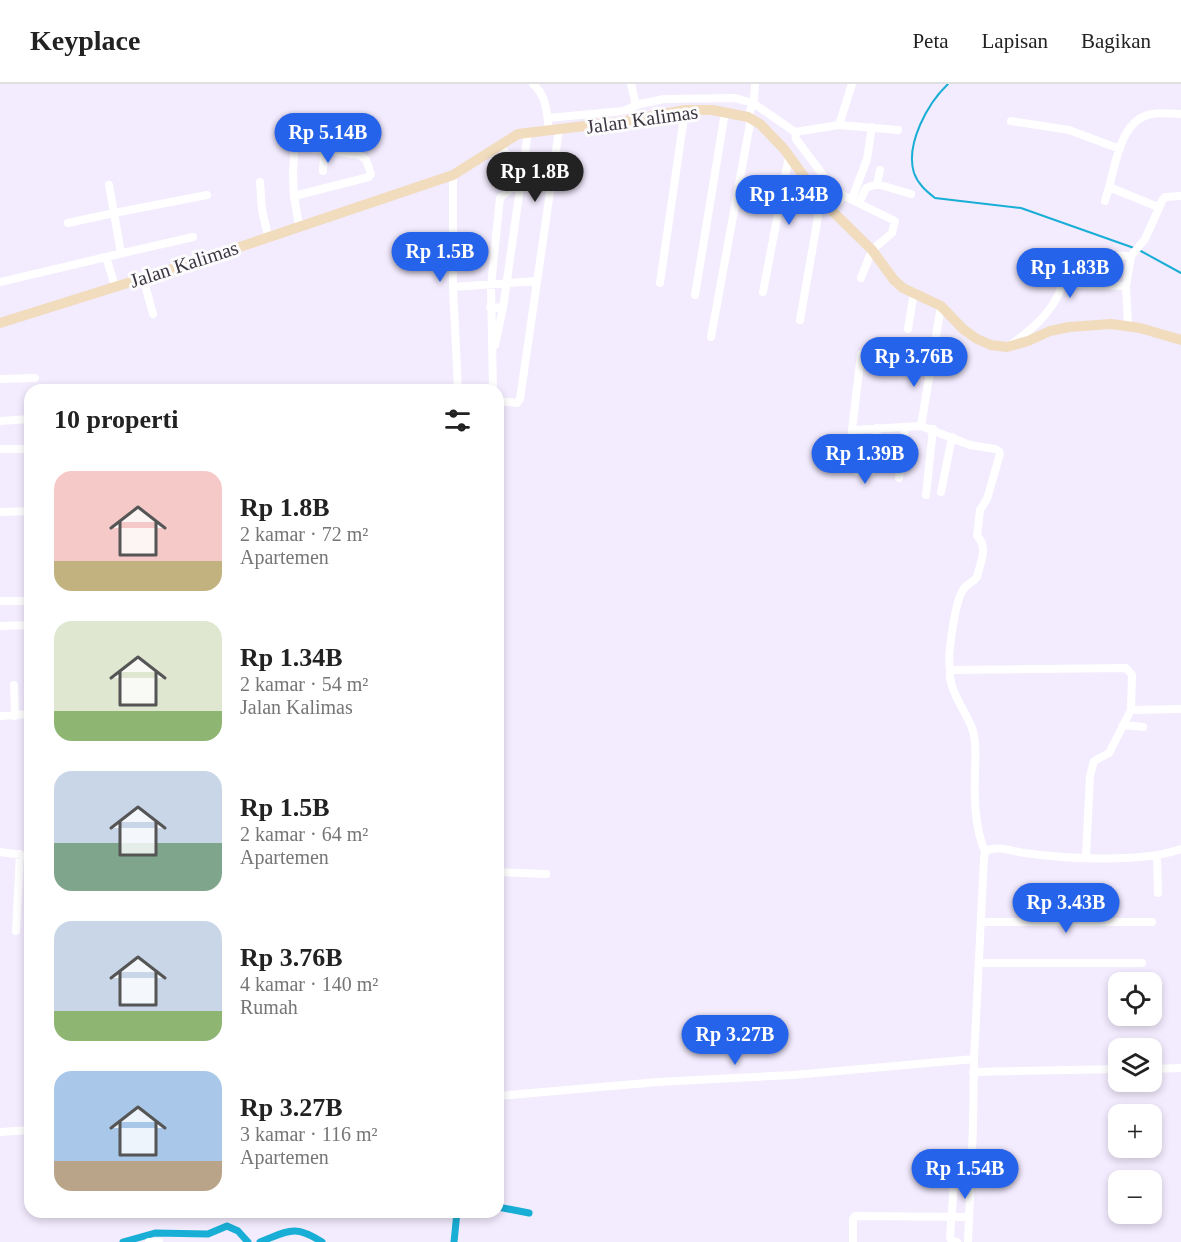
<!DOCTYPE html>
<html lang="id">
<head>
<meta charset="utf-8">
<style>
  :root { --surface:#fff; --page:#f6f6f6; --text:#222; --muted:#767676; --line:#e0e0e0; --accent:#2563eb }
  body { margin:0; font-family:"Times New Roman",serif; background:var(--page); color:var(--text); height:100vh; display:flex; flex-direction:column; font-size:22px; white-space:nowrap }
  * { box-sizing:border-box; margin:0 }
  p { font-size:20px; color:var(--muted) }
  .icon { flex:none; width:33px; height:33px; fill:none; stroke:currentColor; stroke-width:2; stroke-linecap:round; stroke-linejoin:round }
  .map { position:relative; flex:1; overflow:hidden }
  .drawer { position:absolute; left:24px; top:300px; width:480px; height:834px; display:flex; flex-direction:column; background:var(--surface); border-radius:18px; box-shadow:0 3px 9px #0003 }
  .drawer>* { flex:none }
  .tools { position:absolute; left:1108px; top:888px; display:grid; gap:12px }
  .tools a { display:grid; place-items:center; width:54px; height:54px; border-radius:12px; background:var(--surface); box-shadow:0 3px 9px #0003; font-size:30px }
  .price { position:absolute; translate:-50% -51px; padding:0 14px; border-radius:21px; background:var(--accent); color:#fff; font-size:20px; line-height:39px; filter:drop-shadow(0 2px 3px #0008) }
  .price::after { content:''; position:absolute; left:50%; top:36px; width:18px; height:14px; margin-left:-9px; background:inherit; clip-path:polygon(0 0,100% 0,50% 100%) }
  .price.selected { background:#222; color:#fff }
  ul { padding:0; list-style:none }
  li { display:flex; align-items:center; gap:18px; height:150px; padding:0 30px }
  li span { display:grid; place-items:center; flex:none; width:168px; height:120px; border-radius:18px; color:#555 }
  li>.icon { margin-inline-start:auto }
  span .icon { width:72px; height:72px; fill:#fffc; stroke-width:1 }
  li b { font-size:26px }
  h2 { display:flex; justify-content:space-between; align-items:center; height:72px; padding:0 30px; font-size:26px }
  header { display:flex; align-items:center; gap:36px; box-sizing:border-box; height:84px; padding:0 30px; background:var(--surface); border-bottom:2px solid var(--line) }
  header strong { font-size:28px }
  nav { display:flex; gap:33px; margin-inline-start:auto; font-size:21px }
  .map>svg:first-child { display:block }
</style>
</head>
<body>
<header>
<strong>Keyplace</strong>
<nav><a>Peta</a><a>Lapisan</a><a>Bagikan</a></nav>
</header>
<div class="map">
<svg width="1181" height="1158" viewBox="0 0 1181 1158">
  <rect width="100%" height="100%" fill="#f3ebfe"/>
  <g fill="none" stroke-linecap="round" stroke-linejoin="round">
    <path stroke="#19aed5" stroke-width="2" d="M948,0C928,19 905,60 914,89C918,100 926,107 935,114L1021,124L1134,164
      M1139,166L1181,189"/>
    <path stroke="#19aed5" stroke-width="7" d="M498,1123L529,1129
      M123,1158L155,1149L208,1150L227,1142L238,1147L248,1158
      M260,1158C289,1147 294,1140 322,1158
      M454,1158L457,1128"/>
    <path stroke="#fff" stroke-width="8" d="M533,0C547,12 547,30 549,47
      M631,0L636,21
      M748,33L754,15L755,0
      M548,34L623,27L640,20L664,15L735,14L753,19L795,48L839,41L898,46
      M1011,37L1069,46L1120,65
      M839,41L852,0
      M795,48L796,55L832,103L844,112L895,137L892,149L872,166L861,194
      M500,61L521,90
      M294,62L360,71L366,76L371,90L369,93L294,112L299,142
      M323,87L324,66
      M453,91V203L458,306
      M260,98L262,126L268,152
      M877,100L880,86
      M109,101L114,129L207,111
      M294,112L293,91L295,52
      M852,115L867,75L872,43
      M1105,117L1109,103
      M859,119L866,104L877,100L911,110
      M1158,123L1109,103C1116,78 1121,35 1152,30C1162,28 1172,30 1181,30
      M830,126L844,112
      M68,139L114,129L121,169
      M106,173L193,153
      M143,194L153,230
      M0,198L106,173L115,202
      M660,199L685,26
      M1063,200L1126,202
      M453,203L536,197
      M763,208L789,72
      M695,211L725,28
      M941,222L921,342L970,361L995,365L999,367L1000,370L987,415L980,426L977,452C989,463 980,479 977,493C973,499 967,499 963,506C955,518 947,572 950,586
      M490,223L503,224L528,48
      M800,236L821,116
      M1128,241L1126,202L1131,172L1145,155L1162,117L1165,113L1181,112
      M908,245L914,208
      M711,253L751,34
      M1013,259C1034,244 1053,227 1062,202C1066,192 1066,180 1074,171L1131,172
      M495,261L503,224
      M861,270L852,346L921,342
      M0,295L35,294
      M493,306L491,201L500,114L521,96
      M498,317L517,319L520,315L559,46
      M0,337L30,335
      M852,346L853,382L857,388L872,387L876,381L877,344
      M0,365H30
      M899,394L905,343
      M941,408L952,353
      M926,411L933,345
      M0,428L30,427
      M0,517H30
      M0,542L30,541
      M14,601L15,632
      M0,632L30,630
      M1123,641L1143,643
      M0,768L30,772
      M985,768C975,743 974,717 975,690C975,676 977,661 973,647C967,628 948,607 950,586L1126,584L1132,591L1131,626
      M1157,771L1158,809
      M1086,773L1090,692L1094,677L1109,669L1131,626L1181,625
      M498,788L546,790
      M981,838H1152
      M16,847L20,770
      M979,879H1142
      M1152,985L1181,984
      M973,988L1119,985
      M498,1012L658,998L793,991L974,975
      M0,1048L30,1046
      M920,1081L971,1086
      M955,1084L950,1153L951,1156L957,1158
      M149,1158H159
      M853,1158V1135L855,1132L969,1133
      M968,1158L973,1042L974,975L984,774L985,768C995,760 1014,768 1025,769C1067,775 1142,779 1181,765"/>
    <path stroke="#f1dcbe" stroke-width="10" d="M0,239L204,175L453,91L518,50L626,37L685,26H712L748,33L760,40L784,65L821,116L872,166L894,196L903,204L941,222L963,245L977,255L991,261L1007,263L1028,257L1050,247L1069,243L1111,240L1140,244L1181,256"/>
  </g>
  <g text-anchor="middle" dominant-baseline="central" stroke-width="6" stroke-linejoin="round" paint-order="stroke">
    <g font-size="20" fill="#3b3541" stroke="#fcfcfc">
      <text transform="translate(642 35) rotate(-8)">Jalan Kalimas</text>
      <text transform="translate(184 180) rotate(-18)">Jalan Kalimas</text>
    </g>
  </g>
</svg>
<div class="tools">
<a><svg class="icon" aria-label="locate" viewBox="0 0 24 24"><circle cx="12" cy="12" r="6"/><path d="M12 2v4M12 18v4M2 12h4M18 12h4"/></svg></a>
<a><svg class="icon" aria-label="layers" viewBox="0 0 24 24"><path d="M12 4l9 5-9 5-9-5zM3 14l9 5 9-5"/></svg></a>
<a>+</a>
<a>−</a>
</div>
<b class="price" style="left:328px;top:80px">Rp 5.14B</b>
<b class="price selected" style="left:535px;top:119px">Rp 1.8B</b>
<b class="price" style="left:789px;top:142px">Rp 1.34B</b>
<b class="price" style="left:440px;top:199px">Rp 1.5B</b>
<b class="price" style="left:1070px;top:215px">Rp 1.83B</b>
<b class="price" style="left:914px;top:304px">Rp 3.76B</b>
<b class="price" style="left:865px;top:401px">Rp 1.39B</b>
<b class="price" style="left:1066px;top:850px">Rp 3.43B</b>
<b class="price" style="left:735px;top:982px">Rp 3.27B</b>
<b class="price" style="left:965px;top:1116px">Rp 1.54B</b>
<section class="drawer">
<h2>10 properti<svg class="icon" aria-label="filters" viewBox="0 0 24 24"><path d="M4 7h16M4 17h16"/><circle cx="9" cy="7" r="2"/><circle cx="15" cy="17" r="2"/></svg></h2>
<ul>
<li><span style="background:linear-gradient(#f6c9c9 75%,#c2b280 0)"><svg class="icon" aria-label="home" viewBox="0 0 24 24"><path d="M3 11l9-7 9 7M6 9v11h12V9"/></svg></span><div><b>Rp 1.8B</b><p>2 kamar · 72 m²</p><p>Apartemen</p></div></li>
<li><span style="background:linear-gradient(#dfe7d0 75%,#8fb573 0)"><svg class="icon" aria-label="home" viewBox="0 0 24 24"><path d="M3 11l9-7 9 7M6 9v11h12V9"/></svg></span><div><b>Rp 1.34B</b><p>2 kamar · 54 m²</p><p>Jalan Kalimas</p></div></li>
<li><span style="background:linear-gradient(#c9d6e8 60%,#7fa58c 0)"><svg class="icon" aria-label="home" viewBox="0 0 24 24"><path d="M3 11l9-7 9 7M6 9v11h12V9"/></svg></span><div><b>Rp 1.5B</b><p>2 kamar · 64 m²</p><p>Apartemen</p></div></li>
<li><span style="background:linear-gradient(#c9d6e8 75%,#8fb573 0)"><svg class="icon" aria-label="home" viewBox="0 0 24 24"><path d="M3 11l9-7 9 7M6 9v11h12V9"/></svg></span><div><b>Rp 3.76B</b><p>4 kamar · 140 m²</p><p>Rumah</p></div></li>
<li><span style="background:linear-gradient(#a9c7e8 75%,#b9a48a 0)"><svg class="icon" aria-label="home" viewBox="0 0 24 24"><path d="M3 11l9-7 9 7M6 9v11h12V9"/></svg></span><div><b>Rp 3.27B</b><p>3 kamar · 116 m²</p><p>Apartemen</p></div></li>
</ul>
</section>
</div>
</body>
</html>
